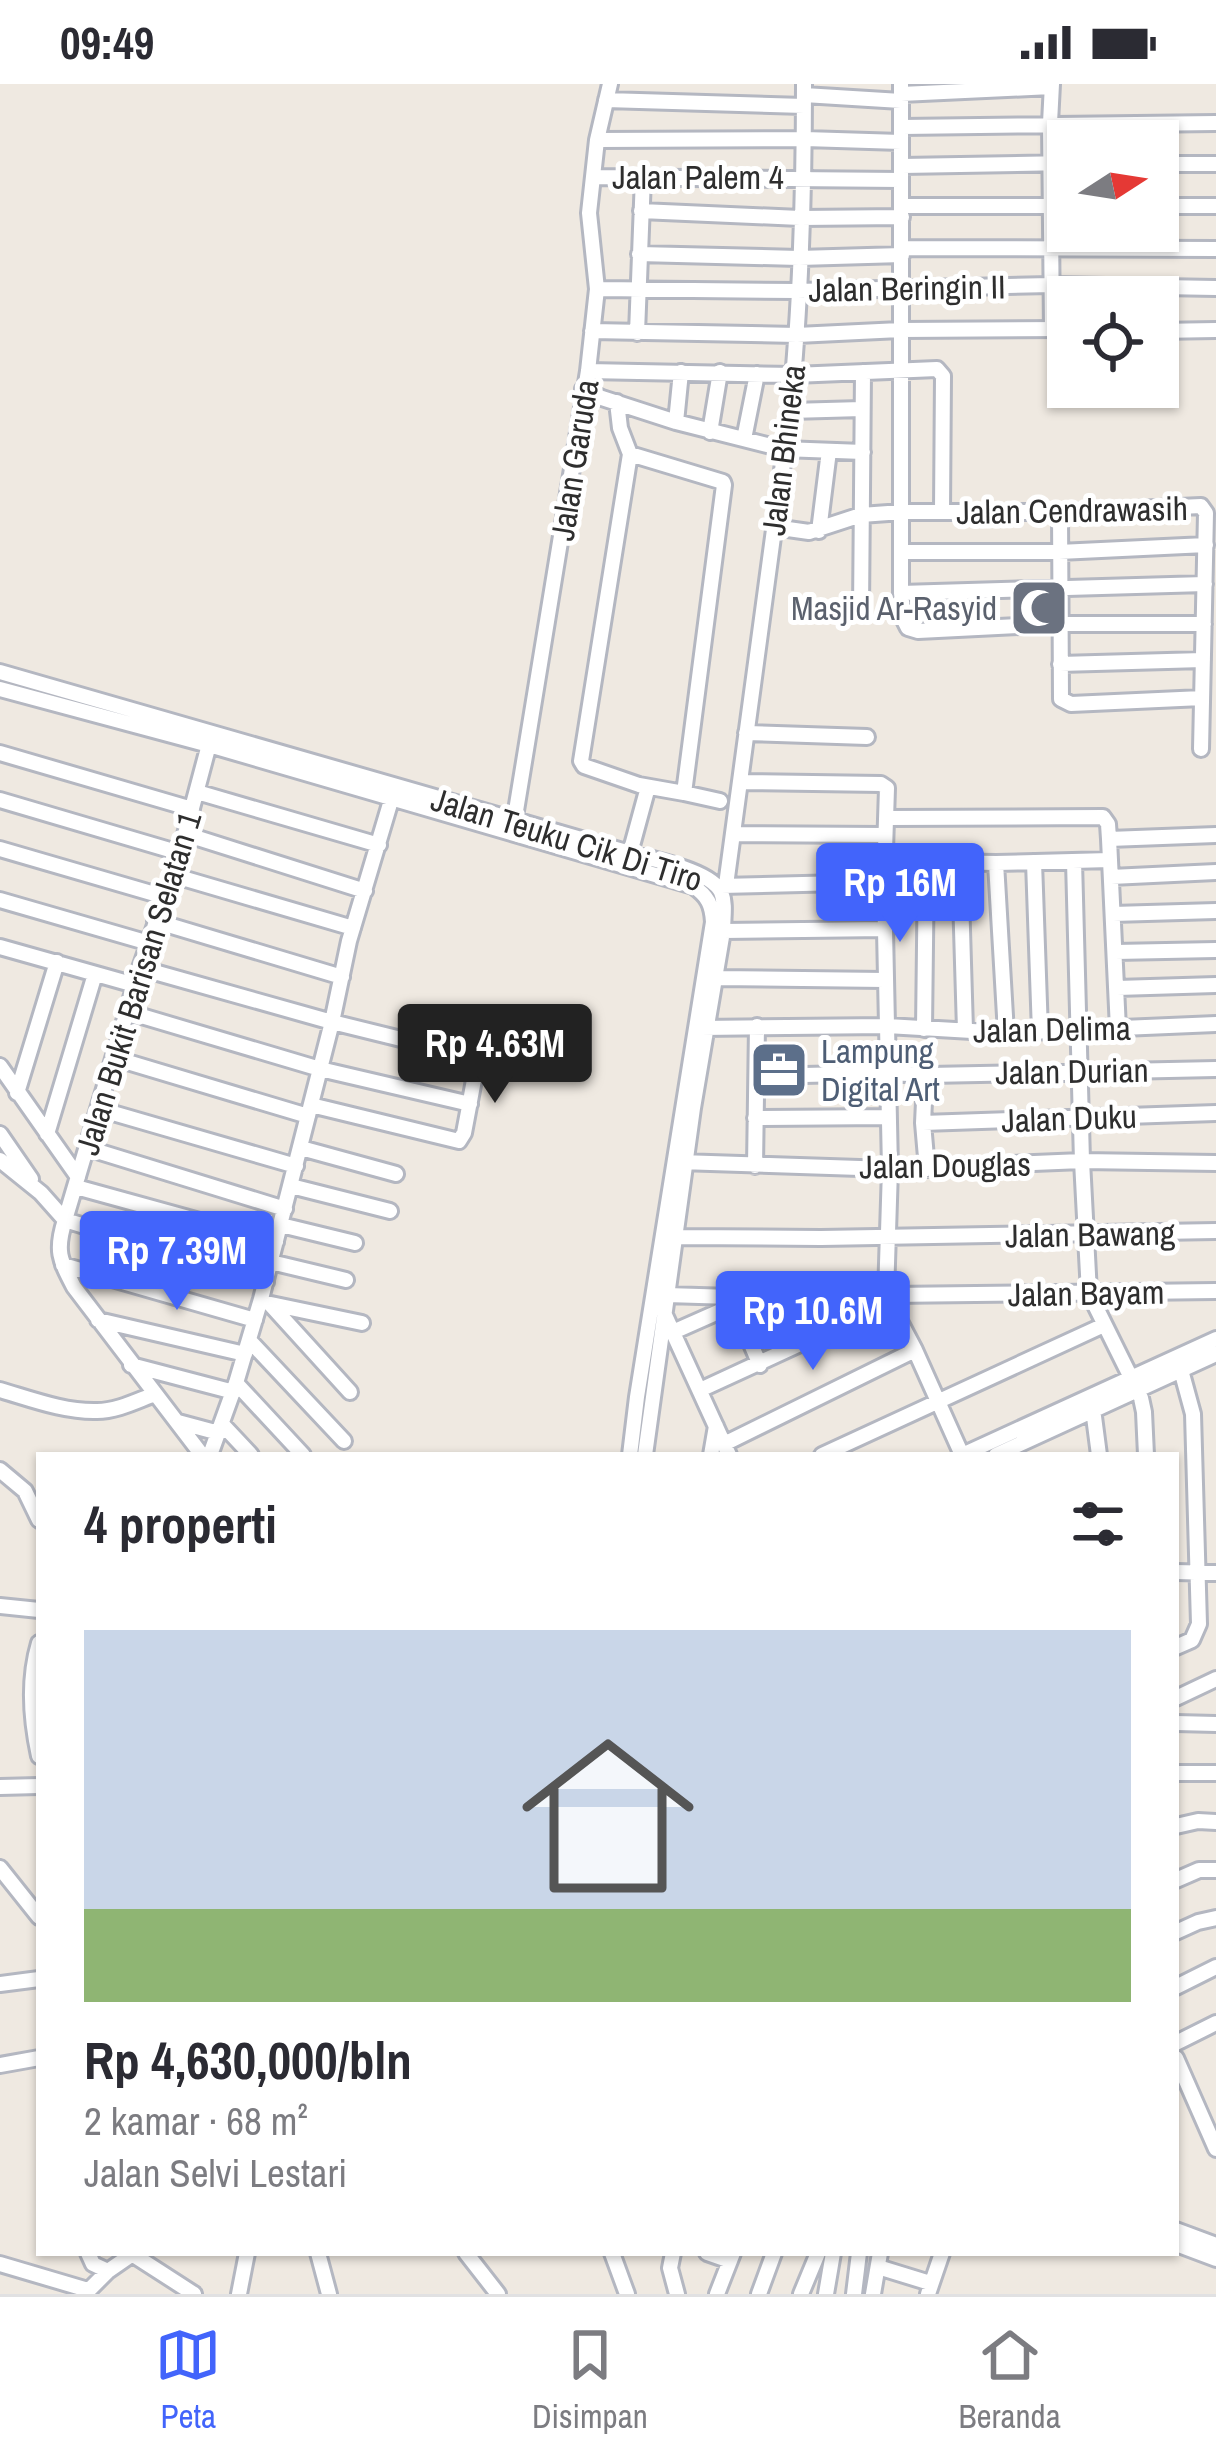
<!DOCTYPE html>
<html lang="id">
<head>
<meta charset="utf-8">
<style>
  :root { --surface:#fff; --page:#f2f2f3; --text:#2b2b33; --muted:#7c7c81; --line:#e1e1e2; --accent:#4264fb }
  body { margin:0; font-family:"Archivo Narrow",sans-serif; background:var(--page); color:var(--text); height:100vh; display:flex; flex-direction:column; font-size:45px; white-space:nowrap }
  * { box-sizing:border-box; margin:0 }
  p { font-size:39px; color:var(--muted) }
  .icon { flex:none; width:66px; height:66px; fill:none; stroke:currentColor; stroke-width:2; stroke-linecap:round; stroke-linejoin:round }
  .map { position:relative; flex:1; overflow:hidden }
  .details { position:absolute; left:36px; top:1368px; width:1143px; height:804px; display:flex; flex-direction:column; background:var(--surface); border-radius:0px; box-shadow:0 3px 9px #0004 }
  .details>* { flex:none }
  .needle { width:78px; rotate:78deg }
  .buttons { position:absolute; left:1047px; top:36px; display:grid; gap:24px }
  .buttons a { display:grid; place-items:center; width:132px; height:132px; border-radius:0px; background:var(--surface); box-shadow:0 3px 9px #0004; font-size:60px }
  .price { position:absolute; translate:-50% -102px; padding:0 27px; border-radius:12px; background:var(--accent); color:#fff; font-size:39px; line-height:78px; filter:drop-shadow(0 3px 6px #0008) }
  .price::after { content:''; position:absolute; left:50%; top:72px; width:36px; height:27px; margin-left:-18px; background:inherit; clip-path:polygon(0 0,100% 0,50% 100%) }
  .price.active { background:#222; color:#fff }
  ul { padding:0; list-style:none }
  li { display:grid; align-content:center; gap:24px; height:636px; padding:0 48px }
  li span { display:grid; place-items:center; height:372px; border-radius:0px; color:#555 }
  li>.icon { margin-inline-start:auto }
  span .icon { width:216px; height:216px; fill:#fffc; stroke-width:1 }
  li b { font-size:51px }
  h2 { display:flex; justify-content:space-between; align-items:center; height:144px; padding:0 48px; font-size:51px }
  .status { display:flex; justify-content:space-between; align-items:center; height:84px; padding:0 60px; background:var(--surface); direction:ltr }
  .status svg { height:33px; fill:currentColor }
  .menu { display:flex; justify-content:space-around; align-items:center; height:168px; border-top:3px solid var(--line); background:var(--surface); font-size:33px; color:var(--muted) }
  .menu a { display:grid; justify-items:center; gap:6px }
  .menu .active { color:var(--accent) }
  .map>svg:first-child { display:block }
</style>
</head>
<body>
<div class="status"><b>09:49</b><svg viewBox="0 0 49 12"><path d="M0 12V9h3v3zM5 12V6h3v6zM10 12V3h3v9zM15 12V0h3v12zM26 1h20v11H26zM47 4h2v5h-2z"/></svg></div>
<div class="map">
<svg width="1216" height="2210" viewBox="0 0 1216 2210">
  <rect width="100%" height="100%" fill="#efe9e1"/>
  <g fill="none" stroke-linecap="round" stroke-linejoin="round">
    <defs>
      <path id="minor" d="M901,0V509L904,536L908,544L918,547L1059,540H1204
        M901,10L1051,3
        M804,11L901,17
        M606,16L804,22
        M902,43L1216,39
        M597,56L805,55L901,58
        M1158,80H1216
        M902,82L1068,79
        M593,93L901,96
        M901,122H1068
        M1158,122H1216
        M641,127L800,134L902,133
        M902,164L1216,165
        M639,170L799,174L902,171
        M597,205L797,207L1051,201L1216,204
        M1052,245L1050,39L1052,0
        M592,247L797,251L900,246L1068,245
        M1158,247L1216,246
        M637,249L643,93
        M588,287L794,291L937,285L943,292L942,428
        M583,305L602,314L676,338L783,365L863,368
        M617,318L620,344L630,370L581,677L584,682L639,701L684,709L724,401L723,398L630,370
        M790,327L862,325
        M676,338L681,288
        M710,348L720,288
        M744,355L757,290
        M1060,428L1061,615L1071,620L1202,614
        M774,443L809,448L861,431L902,428H1071L1201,422L1206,429L1201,665
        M819,447L829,367
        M902,468H1059L1206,461
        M901,509L1205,500
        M861,527L863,288
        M1060,580L1203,576
        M0,588L623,767C647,775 710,785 721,808C726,820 723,834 723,847L693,1024L645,1371
        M0,605L209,661L693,802C708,812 712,821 713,838L637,1313L630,1371
        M746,649L867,653
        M211,653L180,769L140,884L65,1136L266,1198
        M0,669L192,725
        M741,698L881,700L887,704L884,798L890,1085L886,1211L915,1266L962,1371L1216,1255
        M197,708L379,761
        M684,709L720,717
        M0,716L180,769
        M886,734L1103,733L1108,740L1109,755L1118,945
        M513,745L588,287L597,205L589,129L597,56L610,0
        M185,750L365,807
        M733,750L885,751
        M1109,755L1216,751
        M0,765L165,813
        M630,769L648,703
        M885,777L996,779L1110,776
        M1074,777L1082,1077L1089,1209L1141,1314L1144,1328L1146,1371
        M960,778L965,946
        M1034,778L1040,948
        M996,779L1006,949
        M172,791L353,844
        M1111,793L1216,788
        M726,801L790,327C801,219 804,108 804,0
        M721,802L884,798
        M0,816L149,859
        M1113,830L1216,827
        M155,837L342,893
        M723,847L885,845
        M0,863L135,901
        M1115,868L1216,866
        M140,884L332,938L470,972L477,980L464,1049L459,1057L311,1021
        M715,894L885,896
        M1117,904L1216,901
        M128,928L320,985L470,1020
        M701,944L887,942L1006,949L1216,940
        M924,945L926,778
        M114,974L308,1032
        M0,982L78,1093
        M757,992L888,989L929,991L1216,985
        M17,1009L57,878
        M99,1025L296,1082
        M755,1034L888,1033
        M923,1039L1216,1029
        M0,1050L31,1095
        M47,1050L95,890
        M87,1064L285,1125
        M301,1064L396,1090
        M0,1076L41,1109L65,1136C55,1167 60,1176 74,1203L202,1371
        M680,1078L890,1085L1082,1077L1216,1079
        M755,1082L757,942
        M927,1085L923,1039L925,996L929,991
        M291,1102L390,1127
        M76,1103L276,1158
        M281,1141L355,1159
        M675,1153L821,1154L1216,1147
        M271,1178L346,1196
        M63,1181L255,1236
        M667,1211L731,1213L1216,1207
        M731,1213L760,1281
        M270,1220L350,1308
        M271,1220L362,1239
        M664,1229L729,1371
        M98,1236L245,1270
        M673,1248L734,1221
        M249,1256L344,1357
        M131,1281L234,1308
        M236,1299L303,1371
        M0,1306C31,1315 65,1328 97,1327C117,1327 136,1317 155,1310
        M700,1306L889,1219
        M1093,1325L1099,1371
        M178,1338L219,1349
        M222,1340L251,1371
        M724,1360L915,1266
        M210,1371L236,1299L261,1215L332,938L349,857L392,713
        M711,1371L716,1342
        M822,1371L1104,1241
        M996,1371L1216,1270
        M0,1386L25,1407L39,1436
        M1176,1488L1216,1489
        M0,1522L39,1526
        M39,1559C28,1596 31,1635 39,1672
        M1176,1563L1192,1556L1199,1540L1193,1330L1181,1286
        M1176,1614L1216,1595
        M1176,1639L1216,1640
        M1176,1689H1216
        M0,1703L39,1702
        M1176,1742L1198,1737L1216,1738
        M0,1784L39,1833
        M1176,1796L1199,1786H1216
        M1176,1848L1198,1838L1216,1834
        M0,1900L39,1895
        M1176,1903L1216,1883
        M1176,1959L1216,1939
        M1176,1974L1216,2065
        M0,1981L39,1974
        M1176,2146L1216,2161
        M1176,2160L1216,2175
        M88,2169L93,2180L108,2187
        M318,2169L329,2210
        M466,2169L498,2210
        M612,2169L627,2210
        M673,2169L670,2184L677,2210
        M707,2169L730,2177
        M132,2170L194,2210
        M0,2180L88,2206
        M878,2183L930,2199
        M85,2210L108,2187L134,2169
        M239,2210L247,2169
        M717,2210L733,2169
        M759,2210L774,2169
        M801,2210L818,2169
        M826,2210L833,2169
        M854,2210L859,2169
        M873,2210L880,2169
        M928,2210L942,2169"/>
    </defs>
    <use href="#minor" stroke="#b4b7c1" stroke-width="20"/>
    <use href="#minor" stroke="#fff" stroke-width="14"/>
  </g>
  <defs>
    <symbol id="mosque-square" viewBox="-11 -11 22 22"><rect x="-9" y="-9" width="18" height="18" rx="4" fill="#6b7280" stroke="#fff"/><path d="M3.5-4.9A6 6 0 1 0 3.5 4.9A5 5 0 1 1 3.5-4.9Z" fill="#fff"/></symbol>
    <symbol id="office-square" viewBox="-11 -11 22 22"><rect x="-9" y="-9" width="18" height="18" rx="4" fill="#5c6f8a" stroke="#fff"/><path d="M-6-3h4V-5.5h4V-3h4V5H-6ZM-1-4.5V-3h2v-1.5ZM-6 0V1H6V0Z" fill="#fff"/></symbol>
  </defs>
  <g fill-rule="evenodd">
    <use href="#mosque-square" x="1006" y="491" width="66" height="66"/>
    <use href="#office-square" x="746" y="953" width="66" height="66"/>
  </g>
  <g text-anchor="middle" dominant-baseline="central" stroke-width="10" stroke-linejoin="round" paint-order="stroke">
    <g font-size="33" fill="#2e2e2e" stroke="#fff">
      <text x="698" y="93">Jalan Palem 4</text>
      <text transform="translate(907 204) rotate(-1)">Jalan Beringin II</text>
      <text transform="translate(783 366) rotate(-83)">Jalan Bhineka</text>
      <text transform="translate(574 376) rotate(-81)">Jalan Garuda</text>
      <text transform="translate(1072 426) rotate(-1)">Jalan Cendrawasih</text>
      <text transform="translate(567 755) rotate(17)">Jalan Teuku Cik Di Tiro</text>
      <text transform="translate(138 899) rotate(-73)">Jalan Bukit Barisan Selatan 1</text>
      <text transform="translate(1052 945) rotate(-1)">Jalan Delima</text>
      <text transform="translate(1072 987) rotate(-1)">Jalan Durian</text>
      <text transform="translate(1069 1034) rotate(-2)">Jalan Duku</text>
      <text transform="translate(945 1081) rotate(-1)">Jalan Douglas</text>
      <text transform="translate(1090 1150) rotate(-1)">Jalan Bawang</text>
      <text transform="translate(1086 1209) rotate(-1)">Jalan Bayam</text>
    </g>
    <g font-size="33" fill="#5b616d" stroke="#fff" text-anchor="end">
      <text x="997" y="524">Masjid Ar-Rasyid</text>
    </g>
    <g font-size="33" fill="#4e5e75" stroke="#fff" text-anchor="start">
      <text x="821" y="967">Lampung<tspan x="821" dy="38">Digital Art</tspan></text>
    </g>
  </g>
</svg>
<div class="buttons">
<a><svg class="needle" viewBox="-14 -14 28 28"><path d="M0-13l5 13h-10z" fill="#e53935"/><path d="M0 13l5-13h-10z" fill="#7c7c81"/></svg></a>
<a><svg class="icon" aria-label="locate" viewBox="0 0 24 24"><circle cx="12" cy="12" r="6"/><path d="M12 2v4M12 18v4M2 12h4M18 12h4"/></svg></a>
</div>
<b class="price" style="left:900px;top:861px">Rp 16M</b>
<b class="price active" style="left:495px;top:1022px">Rp 4.63M</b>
<b class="price" style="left:177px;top:1229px">Rp 7.39M</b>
<b class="price" style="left:813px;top:1289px">Rp 10.6M</b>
<section class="details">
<h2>4 properti<svg class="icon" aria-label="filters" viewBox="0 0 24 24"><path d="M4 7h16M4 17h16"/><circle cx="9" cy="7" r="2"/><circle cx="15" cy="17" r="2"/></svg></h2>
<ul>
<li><span style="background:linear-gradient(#c9d6e8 75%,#8fb573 0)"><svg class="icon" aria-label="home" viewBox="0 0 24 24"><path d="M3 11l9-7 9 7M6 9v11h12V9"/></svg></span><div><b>Rp 4,630,000/bln</b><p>2 kamar · 68 m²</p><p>Jalan Selvi Lestari</p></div></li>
</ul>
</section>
</div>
<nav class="menu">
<a class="active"><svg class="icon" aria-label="map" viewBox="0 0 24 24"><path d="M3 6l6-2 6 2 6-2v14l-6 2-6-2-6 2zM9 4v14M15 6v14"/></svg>Peta</a>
<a><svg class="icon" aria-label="saved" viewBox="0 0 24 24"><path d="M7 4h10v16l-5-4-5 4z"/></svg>Disimpan</a>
<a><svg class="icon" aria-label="home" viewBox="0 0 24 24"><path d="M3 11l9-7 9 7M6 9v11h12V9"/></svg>Beranda</a>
</nav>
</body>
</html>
